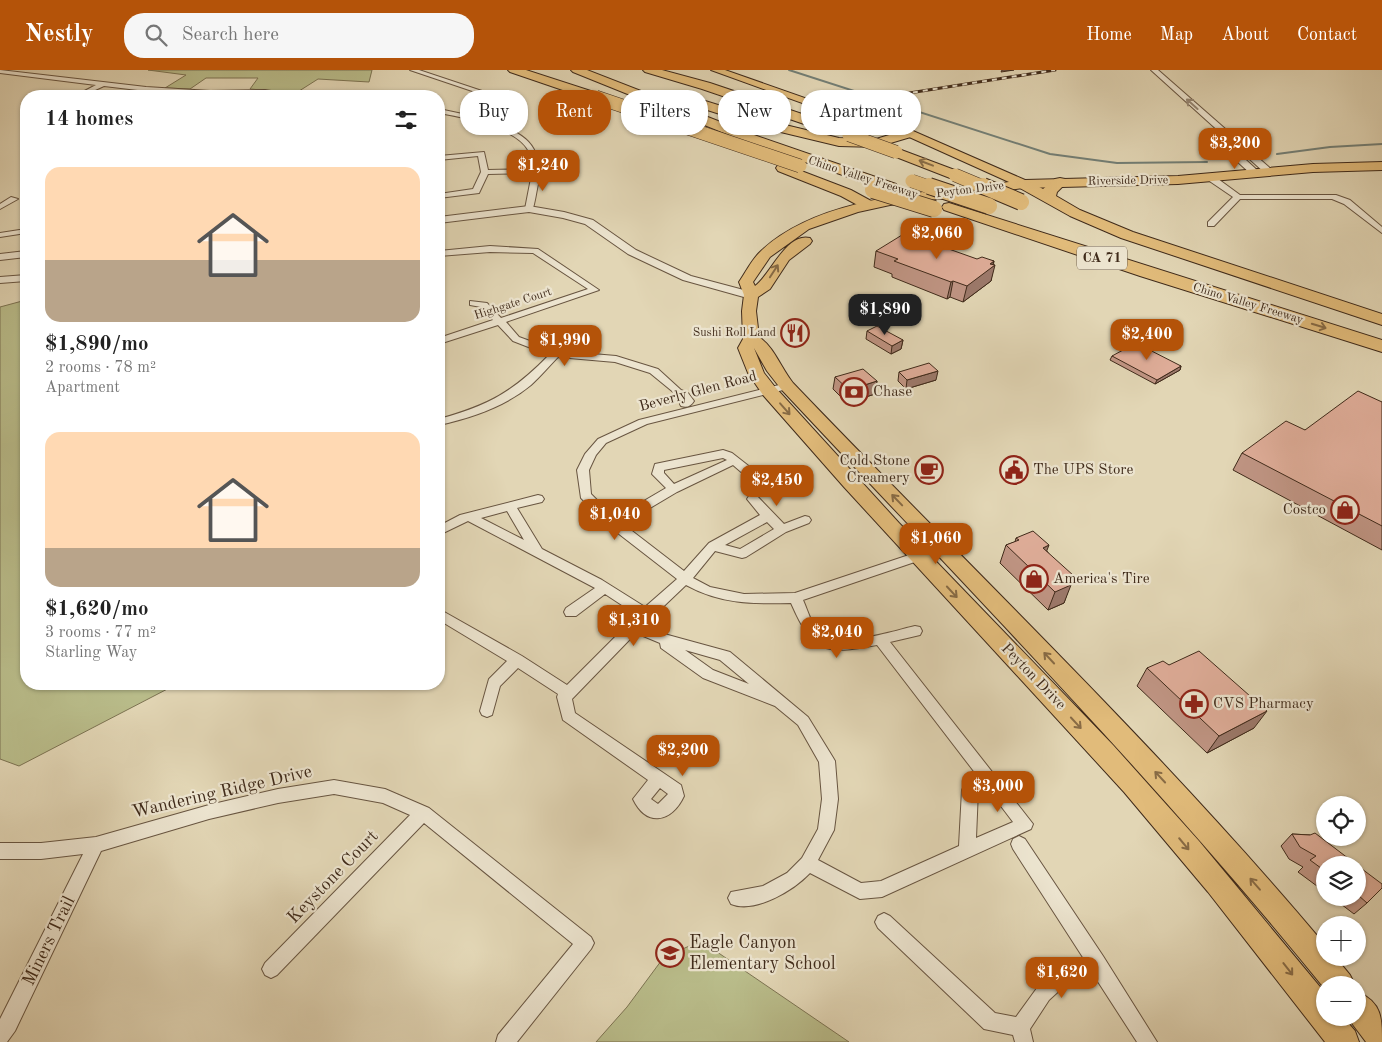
<!DOCTYPE html>
<html lang="en">
<head>
<meta charset="utf-8">
<style>
  :root { --surface:#fff; --page:#f6f6f6; --text:#222; --muted:#767676; --accent:#b45309 }
  body { margin:0; font-family:"Old Standard TT",serif; background:var(--page); color:var(--text); height:100vh; display:flex; flex-direction:column; font-size:19px; white-space:nowrap }
  * { box-sizing:border-box; margin:0 }
  p { font-size:16px; color:var(--muted) }
  .icon { flex:none; width:28px; height:28px; fill:none; stroke:currentColor; stroke-width:2; stroke-linecap:round; stroke-linejoin:round }
  .map { position:relative; flex:1; overflow:hidden }
  .sheet { position:absolute; left:20px; top:20px; width:425px; height:600px; display:flex; flex-direction:column; background:var(--surface); border-radius:20px; box-shadow:0 1px 4px #0004 }
  .sheet>* { flex:none }
  .guide { position:absolute; left:460px; top:20px; width:475px; height:45px; display:flex; gap:10px }
  .controls { position:absolute; left:1316px; top:726px; display:grid; gap:10px }
  .controls a { display:grid; place-items:center; width:50px; height:50px; border-radius:50%; background:var(--surface); box-shadow:0 1px 4px #0004; font-size:25px }
  .price { position:absolute; translate:-50% -42px; padding:0 11px; border-radius:10px; background:var(--accent); color:#fff; font-size:16px; line-height:32px; filter:drop-shadow(0 1px 2px #0008) }
  .price::after { content:''; position:absolute; left:50%; top:30px; width:15px; height:11px; margin-left:-8px; background:inherit; clip-path:polygon(0 0,100% 0,50% 100%) }
  .price.active { background:#222; color:#fff }
  ul { padding:0; list-style:none }
  li { display:grid; align-content:center; gap:10px; height:265px; padding:0 25px }
  li span { display:grid; place-items:center; height:155px; border-radius:15px; color:#555 }
  li>.icon { margin-inline-start:auto }
  span .icon { width:90px; height:90px; fill:#fffc; stroke-width:1 }
  li b { font-size:21px }
  h2 { display:flex; justify-content:space-between; align-items:center; height:60px; padding:0 25px; font-size:21px }
  .chip { padding:0 18px; border-radius:20px; background:var(--surface); box-shadow:0 1px 4px #0004; font-size:18px; line-height:45px }
  .chip.active { background:var(--accent); color:#fff }
  header { display:flex; align-items:center; gap:30px; box-sizing:border-box; height:70px; padding:0 25px; background:var(--accent); color:#fff }
  header strong { font-size:24px }
  nav { display:flex; gap:28px; margin-inline-start:auto; font-size:18px }
  .search { width:350px; height:45px; background:var(--page); display:flex; align-items:center; gap:12px; box-sizing:border-box; padding:0 18px; border-radius:20px; color:var(--muted); font-size:19px }
  .map>svg:first-child { display:block }
</style>
</head>
<body>
<header>
<strong>Nestly</strong>
<div class="search"><svg class="icon" aria-label="search" viewBox="0 0 24 24"><circle cx="10" cy="10" r="6"/><path d="M15 15l6 6"/></svg>Search here</div>
<nav><a>Home</a><a>Map</a><a>About</a><a>Contact</a></nav>
</header>
<div class="map">
<svg width="1382" height="972" viewBox="0 0 1382 972">
  <rect width="100%" height="100%" fill="#e2d6b5"/>
  <filter id="stains"><feTurbulence type="fractalNoise" baseFrequency=".004" numOctaves="4"/><feColorMatrix values="0 0 0 0 .2 0 0 0 0 .09 0 0 0 0 .02 0 0 0 .5 -.17"/></filter>
  <radialGradient id="worn" r=".72"><stop offset=".6" stop-color="#630" stop-opacity="0"/><stop offset="1" stop-color="#630" stop-opacity=".3"/></radialGradient>
  <path fill="#b9bc8a" stroke="#7c7352" d="M148,0H372L369,12L318,9L296,23L250,19L258,8H206L190,19L165,18L186,5Z
    M26,230V614H177L19,696L0,689V237Z
    M701,871L849,972H596L627,937L664,887Z"/>
  <g fill="none" stroke-linecap="round" stroke-linejoin="round">
    <path stroke="#737f76" stroke-width="2" d="M789,0L1050,84L1117,93L1207,92
      M1277,84L1330,77L1382,74"/>
    <defs>
      <path id="minor" d="M0,0L146,17L210,21L265,20L301,26L265,24L210,25L146,21L104,16L82,26H75L96,15L0,3Z
        M410,0H419L494,25L500,32L497,38L479,48C516,60 545,69 538,114C536,123 535,133 532,141L525,139L532,103L488,104L479,123L439,128V124L473,119L481,102L478,86L439,90V86L484,82L488,100L532,99C532,92 532,85 528,80C515,57 462,47 439,43V39L472,46L492,36L494,32L490,27Z
        M1151,0H1158L1271,99V103H1265Z
        M1228,79H1234L1258,101V105H1252L1228,83Z
        M1208,106H1214L1240,125H1336L1350,130L1382,157V163L1344,134L1332,129H1240L1214,156H1208V152L1233,127L1208,110Z
        M11,127L18,129L0,139V134Z
        M26,159V163L0,167V163Z
        M490,176L538,179L599,220L506,252L519,267L557,281L616,286L658,299L681,320L688,323L694,331C691,336 687,338 681,336L680,334L683,330L650,303L615,292L558,287C549,296 541,306 531,315C506,336 471,348 439,355V349C489,335 513,322 549,285L513,271L498,255L439,274V268L493,250L481,237L470,235V231L487,233L501,248L588,219L533,183L490,182L439,186V181Z
        M26,205V211L0,213V207Z
        M787,313L792,316L791,318L647,354L606,373L596,385L589,400L591,424L615,448L666,418L652,404L655,394L723,380L732,383L755,401L757,404L755,407H747L733,395L677,422L623,454L684,501L709,473L760,445L747,429L749,426H757L784,454L805,446L809,447L811,450L809,453L786,462L746,487L742,488L715,481L693,508L710,517L744,524L795,523L939,475H947L949,478L947,481L803,530C808,541 811,554 819,562C837,580 893,561 915,556L920,557L922,561L920,565L890,572L1033,754L1031,759L882,827L860,829L810,803C794,820 755,844 731,834L728,828L731,822L763,816L787,803L802,788L818,759L822,729L819,692L798,655L775,636L703,608L661,578L660,573L636,563L572,629L575,643L681,715L684,726C672,752 647,758 633,729L648,710L563,650L557,627L558,624L518,598L500,616L492,645L487,647L482,645L480,641L489,609L507,591L439,550V539L522,586L567,615L637,545L605,524L576,546H566L564,542L566,538L595,518L468,451L439,465V456L460,445L538,425L542,426L544,429L542,432L517,438L542,479L602,510L645,537L677,509L610,457L581,428L577,400L585,384L598,369L639,350ZM723,388L727,390L674,414L664,403V400ZM507,441L524,470L481,448ZM767,452L774,459L740,479L725,475ZM686,515C721,534 752,534 791,533C813,583 824,585 877,575L976,704L967,710L962,720L959,776L881,811L861,813L818,790L834,760L838,729L835,691L832,686L808,647L730,582L657,562L644,555ZM685,580L720,590L749,614L713,600ZM985,715L1013,752L976,768L978,720ZM660,718L668,724L658,734L651,729Z
        M334,710L385,719L429,738L591,867L594,873L591,879L517,972H496L498,965L573,874L424,753L277,905L271,908L265,905L262,899L265,893L410,745L383,733L334,724L278,733L209,749L101,781L15,961L7,972H0V949L83,784L41,789H0V773H41L96,767L209,735L278,719Z
        M1019,766L1025,769L1103,886L1157,972H1137L1093,904L1061,919L1049,930L1030,959L1033,972H1015L1013,965L984,959L878,858L875,852L878,846L884,843L890,846L995,943L1016,947L1037,918L1049,907L1084,889L1013,779L1011,774L1013,769Z"/>
      <path id="tertiary" d="M529,136L564,142L593,150L636,180L691,206L755,223L757,225L751,229L683,210L628,184L585,154L563,148L529,142L439,153V147Z
        M26,181V187L0,190V184Z"/>
      <path id="primary" d="M711,0H725L896,60L913,61L1025,110L1178,106L1313,94L1382,92V100L1313,102L1178,114L1023,118L890,135L858,142L809,159L770,187L753,212L755,216C770,206 786,162 810,168L812,171L810,174L789,190L770,219L758,227L756,241L759,267C774,277 781,298 793,313C971,499 1159,677 1325,875V888H1336L1350,905L1355,915H1325V919C1155,709 966,517 781,319L767,301L754,278L764,303L775,317L899,453L1113,675L1199,771L1325,923V948H1344L1355,961L1359,972H1325L1208,822L1124,722L844,417L763,325L748,303L738,278L743,269L742,241L744,225L739,212C746,202 752,189 761,181C820,125 932,122 1009,112L907,66L891,65Z
        M1358,922C1382,933 1382,948 1382,972H1366L1348,948H1358Z"/>
      <path id="motorway" d="M508,0H526L600,24L602,27L600,30H592L510,2Z
        M571,0H587L754,65L896,114L898,117L896,120H886L744,71L573,2Z
        M643,0H662L710,13L817,49L818,52L812,56L807,55L702,19L645,2Z
        M686,25L773,52L839,68L876,69L909,59L916,63L914,66L877,77L839,76L764,58L682,32L680,29Z
        M896,78L960,102L962,105L960,108H950L891,85L889,82L891,79Z
        M783,94L851,120L873,132L875,135L873,138H863L841,126L778,101L776,98L778,95Z
        M1060,108L1065,109L1067,112L1057,122L1056,126L1080,140L1133,162L1382,244V255L1121,168L1070,146L1018,117L1016,114L1018,111H1028L1043,119L1055,109Z
        M949,133L1382,270V282L1140,206L944,140L942,137L944,134Z"/>
    </defs>
    <use href="#minor" stroke="#685541" stroke-width="2"/>
    <use href="#tertiary" stroke="#685541" stroke-width="2"/>
    <use href="#primary" stroke="#3f2a1a" stroke-width="2"/>
    <use href="#motorway" stroke="#3f2a1a" stroke-width="2"/>
    <use href="#minor" fill="#ece4cf" fill-rule="evenodd"/>
    <use href="#tertiary" fill="#ece4cf" fill-rule="evenodd"/>
    <use href="#primary" fill="#e1bb7a" fill-rule="evenodd"/>
    <use href="#motorway" fill="#e1bb7a" fill-rule="evenodd"/>
    <defs>
      <path id="rail" d="M903,24L1055,0"/>
    </defs>
    <use href="#rail" stroke="#3f2a1a" stroke-width="3"/>
    <use href="#rail" stroke="#ece4cf" stroke-width="2" stroke-dasharray="5" stroke-linecap="butt"/>
    <defs>
      <path id="motorway-bridge-far1" d="M596,27L800,96
        M849,65L896,82
        M955,105L986,118
        M912,111L932,118"/>
      <path id="motorway-bridge" d="M929,116L989,136
        M983,116L1021,132
        M873,120L934,139"/>
    </defs>
    <use href="#motorway-bridge-far1" stroke="#3f2a1a" stroke-width="14" stroke-linecap="butt"/>
    <use href="#motorway-bridge" stroke="#3f2a1a" stroke-width="18" stroke-linecap="butt"/>
    <use href="#motorway-bridge-far1" stroke="#e1bb7a" stroke-width="13"/>
    <use href="#motorway-bridge" stroke="#e1bb7a" stroke-width="16"/>
  </g>
  <path fill="#c09584" stroke="#3f2a1a" d="M876,181L994,191L991,211L963,232L950,227L947,229L892,207V204L874,197Z
    M867,261L903,270L901,279L891,284L866,269Z
    M1112,286L1181,296L1180,300L1155,314L1110,290Z
    M899,302L936,310L906,319L898,311Z
    M835,307L877,311L875,324L847,333L833,319Z
    M1382,332V480L1233,400L1242,383Z
    M1016,468L1047,481L1070,515L1064,533L1048,540L1000,493L1006,475L1015,472Z
    M1169,595L1254,658L1207,683L1137,616L1147,598Z
    M1292,764L1310,765L1325,795V822L1298,802L1303,797L1289,789L1281,776Z
    M1358,796L1367,833L1354,844L1333,828H1358Z"/>
  <path fill="#9c796b" stroke="#3f2a1a" d="M1002,0H1014L1001,2Z
    M994,191L992,197L995,195L991,211L963,232L967,216L990,194Z
    M953,211L950,227L947,229L951,212Z
    M903,270L901,279L891,284L892,276Z
    M1181,296L1180,300L1155,314L1157,310Z
    M938,301L936,310L906,319L907,310Z
    M877,311L875,324L847,333L849,320Z
    M1049,475L1042,493L1043,478Z
    M1074,506L1070,516L1071,515L1064,533L1048,540L1055,522L1065,509Z
    M1267,641L1254,658L1207,683L1219,666Z"/>
  <path fill="#dfad99" stroke="#3f2a1a" d="M902,165L915,167L977,189L982,187L994,191L990,194L995,195L967,216L953,211L951,212L894,191L898,189L876,181Z
    M877,256L903,270L892,276L867,261Z
    M1136,273L1181,296L1157,310L1112,286Z
    M929,293L938,301L907,310L899,302Z
    M863,299L877,311L849,320L835,307Z
    M1358,321L1382,332V456L1242,383L1286,351L1305,360Z
    M1033,461L1049,475L1043,478L1074,506L1065,509L1071,515L1055,522L1006,475L1019,470L1016,468Z
    M1199,581L1267,641L1219,666L1147,598L1163,591L1169,595Z
    M1315,763L1357,795H1325V801L1310,790L1316,786L1300,777L1292,764L1310,765Z
    M1358,796L1382,814V818L1367,833L1358,825Z"/>
  <defs><path id="oneway-shaft" d="M-6 0H5M1.5-3L5.5 0L1.5 3" fill="none" stroke-width="1.6" stroke-linecap="round" stroke-linejoin="round" transform="scale(1.25)"/></defs>
  <use stroke="#968774" href="#oneway-shaft" transform="translate(1192 34) rotate(-138)"/>
  <g stroke="#886b45">
    <use href="#oneway-shaft" transform="translate(926 93) rotate(-159)"/>
    <use href="#oneway-shaft" transform="translate(774 201) rotate(-57)"/>
    <use href="#oneway-shaft" transform="translate(1319 256) rotate(17)"/>
    <use href="#oneway-shaft" transform="translate(785 339) rotate(49)"/>
    <use href="#oneway-shaft" transform="translate(897 430) rotate(-134)"/>
    <use href="#oneway-shaft" transform="translate(952 522) rotate(47)"/>
    <use href="#oneway-shaft" transform="translate(1049 588) rotate(-133)"/>
    <use href="#oneway-shaft" transform="translate(1076 653) rotate(47)"/>
    <use href="#oneway-shaft" transform="translate(1160 707) rotate(-133)"/>
    <use href="#oneway-shaft" transform="translate(1184 774) rotate(50)"/>
    <use href="#oneway-shaft" transform="translate(1255 814) rotate(-131)"/>
    <use href="#oneway-shaft" transform="translate(1288 899) rotate(52)"/>
  </g>
  <defs>
    <symbol id="restaurant-ring" viewBox="-11 -11 22 22"><circle r="9.5" fill="#ece4cf" stroke="#8f2418" stroke-width="1.5"/><path d="M-5-6h1v4h1v-4h1v4h1v-4h1v5L-1.5 .5V6h-2V.5L-5-1ZM5-6V6H3V1.5H1.5Q1.5-4 5-6Z" fill="#8f2418"/></symbol>
    <symbol id="bank-ring" viewBox="-11 -11 22 22"><circle r="9.5" fill="#ece4cf" stroke="#8f2418" stroke-width="1.5"/><path d="M-6-4H6V4H-6ZM0-2.3a2.3 2.3 0 1 0 0 4.6a2.3 2.3 0 1 0 0-4.6Z" fill="#8f2418"/></symbol>
    <symbol id="cafe-ring" viewBox="-11 -11 22 22"><circle r="9.5" fill="#ece4cf" stroke="#8f2418" stroke-width="1.5"/><path d="M-5.5-4.5H6V0H3Q3 3.5 0 3.5H-2.5Q-5.5 3.5-5.5 0ZM3-3.2v2h1.7v-2ZM-6 4.5H4V6H-6Z" fill="#8f2418"/></symbol>
    <symbol id="civic-ring" viewBox="-11 -11 22 22"><circle r="9.5" fill="#ece4cf" stroke="#8f2418" stroke-width="1.5"/><path d="M-.6-6.5H3V-4.5H.6V-3L4-1V1h2V6H-6V1h2V-1L-.6-3ZM-1.2 2.5V6h2.4V2.5Z" fill="#8f2418"/></symbol>
    <symbol id="shop-ring" viewBox="-11 -11 22 22"><circle r="9.5" fill="#ece4cf" stroke="#8f2418" stroke-width="1.5"/><path d="M-5-2.5h2.3a2.7 3.5 0 0 1 5.4 0H5L5.5 6h-11ZM-1.5-2.5h3a1.5 2.3 0 0 0-3 0Z" fill="#8f2418"/></symbol>
    <symbol id="pharmacy-ring" viewBox="-11 -11 22 22"><circle r="9.5" fill="#ece4cf" stroke="#8f2418" stroke-width="1.5"/><path d="M-2-6h4v4h4v4h-4v4h-4v-4h-4v-4h4Z" fill="#8f2418"/></symbol>
    <symbol id="school-ring" viewBox="-11 -11 22 22"><circle r="9.5" fill="#ece4cf" stroke="#8f2418" stroke-width="1.5"/><path d="M0-5L7-2L0 1L-7-2ZM-4 1L0 2.5L4 1V4Q0 6-4 4Z" fill="#8f2418"/></symbol>
  </defs>
  <g fill-rule="evenodd">
    <use href="#restaurant-ring" x="779" y="247" width="32" height="32"/>
    <use href="#bank-ring" x="838" y="306" width="32" height="32"/>
    <use href="#cafe-ring" x="913" y="384" width="32" height="32"/>
    <use href="#civic-ring" x="998" y="384" width="32" height="32"/>
    <use href="#shop-ring" x="1329" y="424" width="32" height="32"/>
    <use href="#shop-ring" x="1018" y="493" width="32" height="32"/>
    <use href="#pharmacy-ring" x="1178" y="618" width="32" height="32"/>
    <use href="#school-ring" x="654" y="867" width="32" height="32"/>
  </g>
  <g text-anchor="middle" dominant-baseline="central" stroke-width="4.5" stroke-linejoin="round" paint-order="stroke">
    <g font-size="12" fill="#3f2a1a" stroke="#ece4cf">
      <text transform="translate(863 108) rotate(18)">Chino Valley Freeway</text>
      <text transform="translate(1128 111) rotate(-1)">Riverside Drive</text>
      <text transform="translate(970 120) rotate(-7)">Peyton Drive</text>
      <text transform="translate(513 234) rotate(-18)">Highgate Court</text>
      <text transform="translate(1248 234) rotate(17)">Chino Valley Freeway</text>
    </g>
    <g font-size="12" fill="#3f2a1a" stroke="#ece4cf" text-anchor="end">
      <text x="776" y="263">Sushi Roll Land</text>
    </g>
    <rect fill="#ece4cf" stroke="#736250" stroke-width="1" x="1077" y="176.5" width="50" height="23" rx="4"/>
    <g font-size="14" font-weight="bold" fill="#3f2a1a">
      <text x="1102" y="188">CA 71</text>
    </g>
    <g font-size="15" fill="#3f2a1a" stroke="#ece4cf">
      <text transform="translate(698 322) rotate(-15)">Beverly Glen Road</text>
      <text transform="translate(1033 607) rotate(46)">Peyton Drive</text>
    </g>
    <g font-size="15" fill="#3f2a1a" stroke="#ece4cf" text-anchor="start">
      <text x="873" y="322">Chase</text>
      <text x="910" y="391" text-anchor="end">Cold Stone<tspan x="910" dy="17">Creamery</tspan></text>
      <text x="1033" y="400">The UPS Store</text>
      <text x="1326" y="440" text-anchor="end">Costco</text>
      <text x="1053" y="509">America's Tire</text>
      <text x="1213" y="634">CVS Pharmacy</text>
    </g>
    <g font-size="18" fill="#3f2a1a" stroke="#ece4cf">
      <text transform="translate(222 722) rotate(-13)">Wandering Ridge Drive</text>
      <text transform="translate(333 807) rotate(-46)">Keystone Court</text>
      <text transform="translate(49 871) rotate(-64)">Miners Trail</text>
    </g>
    <g font-size="18" fill="#3f2a1a" stroke="#ece4cf" text-anchor="start">
      <text x="689" y="873">Eagle Canyon<tspan x="689" dy="21">Elementary School</tspan></text>
    </g>
  </g>
  <rect width="100%" height="100%" filter="url(#stains)"/>
  <rect width="100%" height="100%" fill="url(#worn)"/>
</svg>
<div class="controls">
<a><svg class="icon" aria-label="locate" viewBox="0 0 24 24"><circle cx="12" cy="12" r="6"/><path d="M12 2v4M12 18v4M2 12h4M18 12h4"/></svg></a>
<a><svg class="icon" aria-label="layers" viewBox="0 0 24 24"><path d="M12 4l9 5-9 5-9-5zM3 14l9 5 9-5"/></svg></a>
<a>+</a>
<a>−</a>
</div>
<b class="price" style="left:1235px;top:100px">$3,200</b>
<b class="price" style="left:543px;top:122px">$1,240</b>
<b class="price" style="left:937px;top:190px">$2,060</b>
<b class="price active" style="left:885px;top:266px">$1,890</b>
<b class="price" style="left:1147px;top:291px">$2,400</b>
<b class="price" style="left:565px;top:297px">$1,990</b>
<b class="price" style="left:777px;top:437px">$2,450</b>
<b class="price" style="left:615px;top:471px">$1,040</b>
<b class="price" style="left:936px;top:495px">$1,060</b>
<b class="price" style="left:634px;top:577px">$1,310</b>
<b class="price" style="left:837px;top:589px">$2,040</b>
<b class="price" style="left:683px;top:707px">$2,200</b>
<b class="price" style="left:998px;top:743px">$3,000</b>
<b class="price" style="left:1062px;top:929px">$1,620</b>
<div class="guide">
<a class="chip">Buy</a>
<a class="chip active">Rent</a>
<a class="chip">Filters</a>
<a class="chip">New</a>
<a class="chip">Apartment</a>
</div>
<section class="sheet">
<h2>14 homes<svg class="icon" aria-label="filters" viewBox="0 0 24 24"><path d="M4 7h16M4 17h16"/><circle cx="9" cy="7" r="2"/><circle cx="15" cy="17" r="2"/></svg></h2>
<ul>
<li><span style="background:linear-gradient(#ffd9b3 60%,#b9a48a 0)"><svg class="icon" aria-label="home" viewBox="0 0 24 24"><path d="M3 11l9-7 9 7M6 9v11h12V9"/></svg></span><div><b>$1,890/mo</b><p>2 rooms · 78 m²</p><p>Apartment</p></div></li>
<li><span style="background:linear-gradient(#ffd9b3 75%,#b9a48a 0)"><svg class="icon" aria-label="home" viewBox="0 0 24 24"><path d="M3 11l9-7 9 7M6 9v11h12V9"/></svg></span><div><b>$1,620/mo</b><p>3 rooms · 77 m²</p><p>Starling Way</p></div></li>
</ul>
</section>
</div>
</body>
</html>
